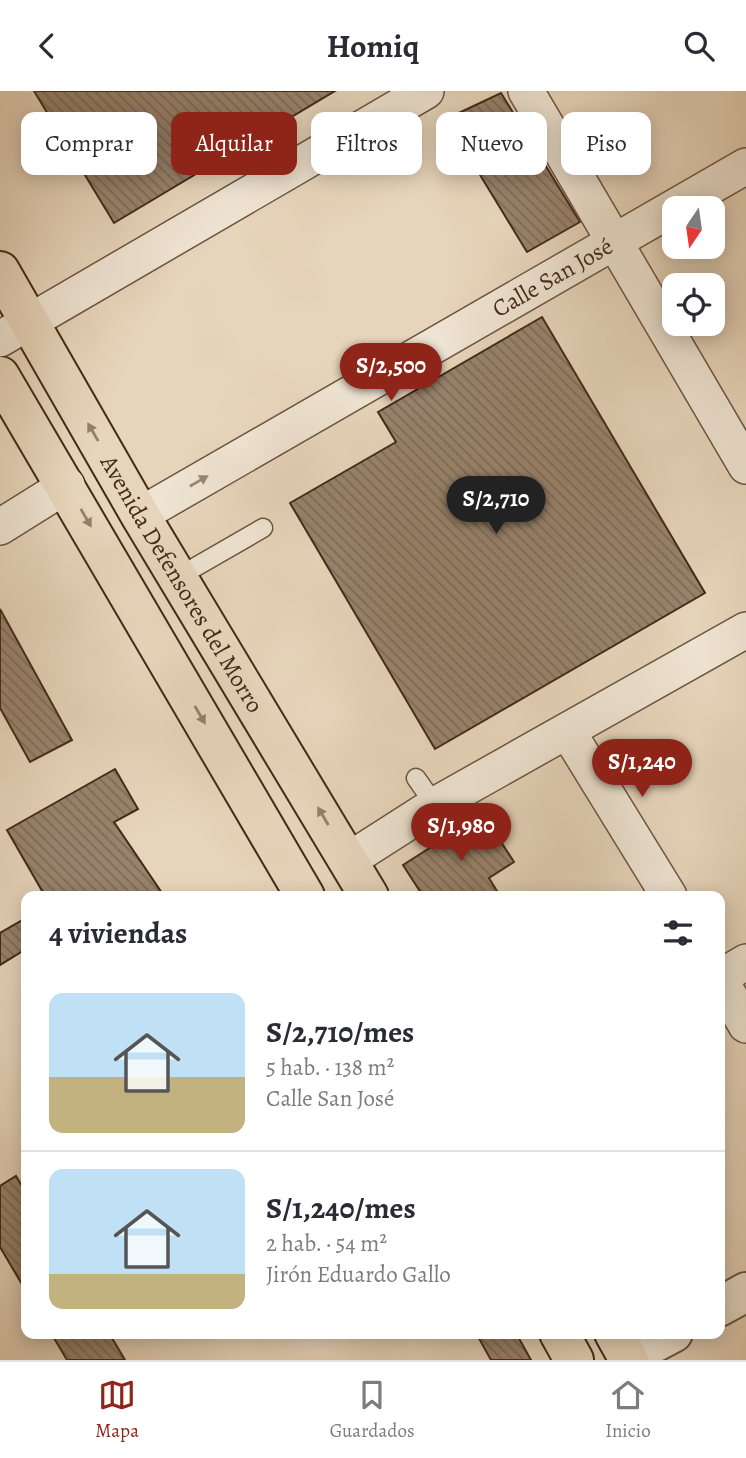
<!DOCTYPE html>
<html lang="es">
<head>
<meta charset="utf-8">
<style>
  :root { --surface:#fff; --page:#f7f7f7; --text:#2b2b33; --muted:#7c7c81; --line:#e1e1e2; --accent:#8f2418 }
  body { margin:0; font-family:Alegreya,serif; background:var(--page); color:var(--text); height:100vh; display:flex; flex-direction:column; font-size:26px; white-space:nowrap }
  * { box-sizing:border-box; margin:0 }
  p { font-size:23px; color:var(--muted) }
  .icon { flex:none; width:38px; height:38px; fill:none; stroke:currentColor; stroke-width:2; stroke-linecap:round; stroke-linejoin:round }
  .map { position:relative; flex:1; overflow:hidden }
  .side { position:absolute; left:21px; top:800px; width:704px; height:448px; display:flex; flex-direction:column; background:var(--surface); border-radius:14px; box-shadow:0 4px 18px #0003 }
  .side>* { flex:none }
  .banner { position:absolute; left:21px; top:21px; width:705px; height:63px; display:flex; gap:14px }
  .needle { width:46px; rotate:193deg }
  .controls { position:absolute; left:662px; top:105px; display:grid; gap:14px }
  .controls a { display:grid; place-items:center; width:63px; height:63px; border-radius:14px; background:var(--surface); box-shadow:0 4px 18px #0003; font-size:35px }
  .price { position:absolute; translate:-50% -60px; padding:0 16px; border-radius:24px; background:var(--accent); color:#fff; font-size:23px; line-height:46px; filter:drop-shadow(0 2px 4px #0008) }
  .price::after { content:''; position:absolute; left:50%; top:42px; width:21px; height:16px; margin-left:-10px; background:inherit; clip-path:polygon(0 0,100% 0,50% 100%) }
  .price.current { background:#222; color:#fff }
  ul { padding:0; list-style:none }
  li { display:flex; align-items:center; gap:21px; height:175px; padding:0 28px }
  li+li { border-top:2px solid var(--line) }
  li span { display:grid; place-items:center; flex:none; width:196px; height:140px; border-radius:14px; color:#555 }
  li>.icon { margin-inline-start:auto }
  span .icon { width:84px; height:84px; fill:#fffc; stroke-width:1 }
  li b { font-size:30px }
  h2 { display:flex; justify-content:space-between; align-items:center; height:84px; padding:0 28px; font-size:30px }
  .pill { padding:0 24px; border-radius:14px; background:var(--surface); box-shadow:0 4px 18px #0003; font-size:24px; line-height:63px }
  .pill.current { background:var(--accent); color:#fff }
  header { display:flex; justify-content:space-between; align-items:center; height:91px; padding:0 28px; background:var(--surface); font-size:32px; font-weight:700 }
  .tabs { display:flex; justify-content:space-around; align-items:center; height:98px; border-top:2px solid var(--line); background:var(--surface); font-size:19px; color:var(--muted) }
  .tabs a { display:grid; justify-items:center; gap:4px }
  .tabs .current { color:var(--accent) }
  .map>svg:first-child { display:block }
</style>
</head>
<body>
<header><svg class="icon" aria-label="back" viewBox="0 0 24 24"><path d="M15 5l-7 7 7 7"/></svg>Homiq<svg class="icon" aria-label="search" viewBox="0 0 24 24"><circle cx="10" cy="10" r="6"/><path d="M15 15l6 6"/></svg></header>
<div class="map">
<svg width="746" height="1269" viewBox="0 0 746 1269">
  <defs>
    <pattern id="building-back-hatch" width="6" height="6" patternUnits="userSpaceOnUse" patternTransform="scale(1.75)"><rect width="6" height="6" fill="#98836d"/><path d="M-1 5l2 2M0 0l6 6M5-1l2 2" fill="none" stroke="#7e6b59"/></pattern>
  </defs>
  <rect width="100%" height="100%" fill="#e7d5bb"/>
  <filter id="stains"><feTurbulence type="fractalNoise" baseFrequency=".00286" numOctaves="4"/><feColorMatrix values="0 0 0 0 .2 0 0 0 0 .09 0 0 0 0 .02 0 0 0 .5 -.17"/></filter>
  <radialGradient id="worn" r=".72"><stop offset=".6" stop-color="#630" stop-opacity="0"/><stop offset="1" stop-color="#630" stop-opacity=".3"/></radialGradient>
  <path fill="url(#building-back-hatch)" stroke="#422a18" stroke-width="2" d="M34,0H335L114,132Z
    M501,2L580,131L527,161L446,28Z
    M542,226L705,502L435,658L290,412L396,351L378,321Z
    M0,518L72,649L30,671L0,617Z
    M115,678L138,718L114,731L164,805H45L7,739Z
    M483,723L514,771L489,787L500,805H423L403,774Z
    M26,827V858L0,874V842Z
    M16,1085L26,1102V1200L0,1156V1095Z
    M51,1242H109L125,1269H67Z
    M476,1242H516L531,1269H491Z"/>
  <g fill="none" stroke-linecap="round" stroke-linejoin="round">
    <defs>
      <path id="service" d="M178,486L263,437
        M416,687L435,714"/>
      <g id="minor">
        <path d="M526,0L746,375"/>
        <path d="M0,248L426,0"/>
        <path id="s1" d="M140,424L746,75"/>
        <path d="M0,436L67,394"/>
        <path d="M568,641L669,805"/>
        <path d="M349,769L435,714L746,539"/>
        <path d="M719,887L746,934"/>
        <path d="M719,887L746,871"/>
      </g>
      <path id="tertiary" d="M719,1216L746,1201
        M627,1266L673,1242"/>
      <g id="primary">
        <path id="s2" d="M0,180L140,424L369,805"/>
        <path d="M0,285L305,805"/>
        <path d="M559,1242L574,1269"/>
        <path d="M614,1242L629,1269"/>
      </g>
    </defs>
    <use href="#service" stroke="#6b5541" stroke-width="21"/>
    <use href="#minor" stroke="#6b5541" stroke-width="38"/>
    <use href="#tertiary" stroke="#6b5541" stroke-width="42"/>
    <use href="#primary" stroke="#422a18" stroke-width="42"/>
    <use href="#service" stroke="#efe4d3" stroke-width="18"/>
    <use href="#minor" stroke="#efe4d3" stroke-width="35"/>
    <use href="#tertiary" stroke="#efe4d3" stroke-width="38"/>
    <use href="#primary" stroke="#e7d5bb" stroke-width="38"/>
  </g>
  <defs><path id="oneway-solid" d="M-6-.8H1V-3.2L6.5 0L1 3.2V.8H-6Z" transform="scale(1.75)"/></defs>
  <g fill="#94806a">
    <use href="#oneway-solid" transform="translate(93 341) rotate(-120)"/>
    <use href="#oneway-solid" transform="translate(86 427) rotate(60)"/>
    <use href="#oneway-solid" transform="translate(200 624) rotate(60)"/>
    <use href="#oneway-solid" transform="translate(323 725) rotate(-121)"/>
  </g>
  <use fill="#988776" href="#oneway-solid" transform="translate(199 390) rotate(-30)"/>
  <g text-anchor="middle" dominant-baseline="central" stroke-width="5" stroke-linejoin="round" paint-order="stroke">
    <g font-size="24" fill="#422a18" stroke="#efe4d3">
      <text stroke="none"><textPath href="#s1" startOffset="476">Calle San José</textPath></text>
      <text stroke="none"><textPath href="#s2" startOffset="362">Avenida Defensores del Morro</textPath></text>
    </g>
  </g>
  <rect width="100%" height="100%" filter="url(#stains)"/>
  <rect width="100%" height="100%" fill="url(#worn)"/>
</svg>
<div class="controls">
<a><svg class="needle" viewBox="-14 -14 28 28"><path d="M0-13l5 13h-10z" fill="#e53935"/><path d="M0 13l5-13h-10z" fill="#7c7c81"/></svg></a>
<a><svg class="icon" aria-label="locate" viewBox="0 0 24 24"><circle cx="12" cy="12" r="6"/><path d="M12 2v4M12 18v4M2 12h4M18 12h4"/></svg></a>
</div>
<b class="price" style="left:391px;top:312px">S/2,500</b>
<b class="price current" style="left:496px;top:445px">S/2,710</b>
<b class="price" style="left:642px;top:708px">S/1,240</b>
<b class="price" style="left:461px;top:772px">S/1,980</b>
<div class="banner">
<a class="pill">Comprar</a>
<a class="pill current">Alquilar</a>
<a class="pill">Filtros</a>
<a class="pill">Nuevo</a>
<a class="pill">Piso</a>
</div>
<section class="side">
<h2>4 viviendas<svg class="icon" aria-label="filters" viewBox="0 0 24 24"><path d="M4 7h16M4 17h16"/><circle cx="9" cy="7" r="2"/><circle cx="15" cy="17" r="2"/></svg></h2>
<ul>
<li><span style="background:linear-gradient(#bfe0f5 60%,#c2b280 0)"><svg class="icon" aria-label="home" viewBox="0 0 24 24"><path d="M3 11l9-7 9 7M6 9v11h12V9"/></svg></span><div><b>S/2,710/mes</b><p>5 hab. · 138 m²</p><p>Calle San José</p></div></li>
<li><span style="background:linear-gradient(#bfe0f5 75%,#c2b280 0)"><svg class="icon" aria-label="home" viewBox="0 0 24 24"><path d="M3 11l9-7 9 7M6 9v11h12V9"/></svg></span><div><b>S/1,240/mes</b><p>2 hab. · 54 m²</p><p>Jirón Eduardo Gallo</p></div></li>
</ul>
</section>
</div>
<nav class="tabs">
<a class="current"><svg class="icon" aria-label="map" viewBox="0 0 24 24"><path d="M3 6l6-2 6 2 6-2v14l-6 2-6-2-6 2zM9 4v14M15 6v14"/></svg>Mapa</a>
<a><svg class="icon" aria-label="saved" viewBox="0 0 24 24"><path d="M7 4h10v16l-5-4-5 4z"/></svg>Guardados</a>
<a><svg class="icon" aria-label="home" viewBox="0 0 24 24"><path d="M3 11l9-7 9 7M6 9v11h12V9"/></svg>Inicio</a>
</nav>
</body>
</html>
